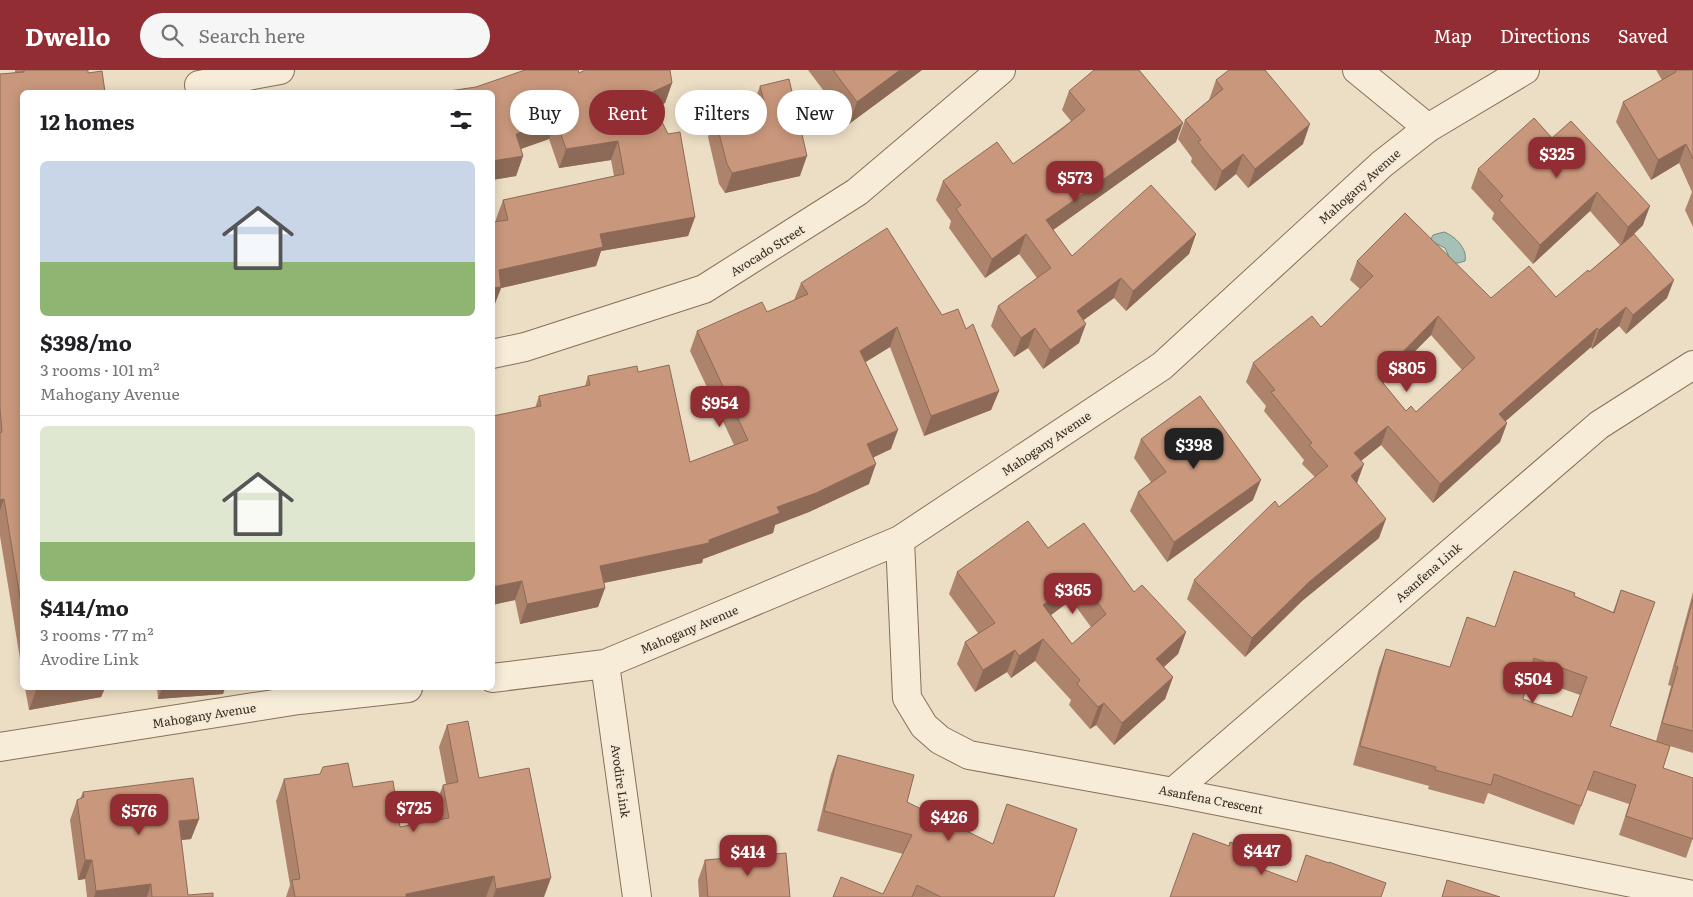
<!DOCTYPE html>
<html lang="en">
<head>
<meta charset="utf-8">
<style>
  :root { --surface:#fff; --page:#f6f6f6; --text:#202124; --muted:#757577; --line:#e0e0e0; --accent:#922e33 }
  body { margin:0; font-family:Literata,serif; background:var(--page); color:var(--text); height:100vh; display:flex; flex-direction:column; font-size:19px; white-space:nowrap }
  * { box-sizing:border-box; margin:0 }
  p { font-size:16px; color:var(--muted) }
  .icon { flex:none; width:28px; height:28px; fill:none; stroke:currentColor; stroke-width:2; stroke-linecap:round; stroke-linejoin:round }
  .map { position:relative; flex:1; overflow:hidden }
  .panel { position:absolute; left:20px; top:20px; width:475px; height:600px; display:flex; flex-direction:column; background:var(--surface); border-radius:8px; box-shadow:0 2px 12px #0003 }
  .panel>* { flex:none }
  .top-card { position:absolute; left:510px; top:20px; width:475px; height:45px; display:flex; gap:10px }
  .price { position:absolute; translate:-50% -42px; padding:0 11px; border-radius:10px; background:var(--accent); color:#fff; font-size:16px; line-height:32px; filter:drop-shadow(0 1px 2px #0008) }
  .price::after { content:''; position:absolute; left:50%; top:30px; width:15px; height:11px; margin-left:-8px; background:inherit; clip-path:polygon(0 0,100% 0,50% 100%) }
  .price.on { background:#222; color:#fff }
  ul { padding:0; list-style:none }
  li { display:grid; align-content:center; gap:10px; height:265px; padding:0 20px }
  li+li { border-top:1px solid var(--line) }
  li span { display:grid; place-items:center; height:155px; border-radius:8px; color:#555 }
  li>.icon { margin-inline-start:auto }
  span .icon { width:90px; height:90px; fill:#fffc; stroke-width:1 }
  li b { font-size:21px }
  h2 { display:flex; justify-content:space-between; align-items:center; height:60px; padding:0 20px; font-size:21px }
  .chip { padding:0 18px; border-radius:22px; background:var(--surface); box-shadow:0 2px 12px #0003; font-size:18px; line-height:45px }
  .chip.on { background:var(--accent); color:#fff }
  header { display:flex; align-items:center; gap:30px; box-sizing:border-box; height:70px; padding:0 25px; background:var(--accent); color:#fff }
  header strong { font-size:24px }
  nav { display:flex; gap:28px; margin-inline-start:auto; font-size:18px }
  .search { width:350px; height:45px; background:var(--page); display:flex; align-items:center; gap:12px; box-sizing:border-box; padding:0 18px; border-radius:28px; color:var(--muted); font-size:19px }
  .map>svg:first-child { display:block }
</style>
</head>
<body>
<header>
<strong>Dwello</strong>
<div class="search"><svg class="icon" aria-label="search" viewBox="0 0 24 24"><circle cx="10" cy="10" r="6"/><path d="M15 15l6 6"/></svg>Search here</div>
<nav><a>Map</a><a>Directions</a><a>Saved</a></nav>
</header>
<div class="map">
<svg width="1693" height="827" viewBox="0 0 1693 827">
  <rect width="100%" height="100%" fill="#ecdec4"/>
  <path fill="#a6bfb7" stroke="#6d8d84" d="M1444,162C1455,166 1468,179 1465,191L1458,193H1452L1445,178L1435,173L1431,169L1433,165Z"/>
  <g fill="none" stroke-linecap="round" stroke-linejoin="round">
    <defs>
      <path id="street" d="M1357,0L1428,58
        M199,15L280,0
        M492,284L525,277L704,219L857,122L1001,0
        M900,470L907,628L924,656L940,670L969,685L1173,722L1693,825
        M605,594L637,827
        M492,608L605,594L900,470L1162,296L1382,94L1428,58L1525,0
        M0,677L299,630L408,618
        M1173,722L1599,355L1693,295"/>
    </defs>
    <use href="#street" stroke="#86705b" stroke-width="30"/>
    <use href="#street" stroke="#f7ecd7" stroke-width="28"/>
  </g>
  <path fill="#ad836b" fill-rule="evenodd" d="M15,0H88L22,22V601L0,466V4L15,3Z
    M808,0H922L849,54Z
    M1656,0H1693V157L1685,140L1692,122L1679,93L1651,110L1616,52L1623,32L1662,10Z
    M579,3L672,13L665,33L655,37L695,147L688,166L601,181L596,196L501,218L494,236L496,149L503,130L614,106L611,90L559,98L549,69L521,79L523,86L516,106L492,110V22Z
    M1216,10L1303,74L1248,118L1236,104L1215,121L1191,92L1192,88L1178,69L1185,50L1209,30Z
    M760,16L800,106L725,123L719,114L708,67L715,48L754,39L753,35Z
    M1069,21L1176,72L1053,160L1072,186L1196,164L1189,184L1126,241L1114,228L1083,250L1079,273L1043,299L1028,278L1014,287L991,256L998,236L1037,208L1019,184L985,208L949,158L951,151L936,130L943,111L1013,94L1071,51L1062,40Z
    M1552,68L1643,155L1634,164L1667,228L1626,264L1619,256L1592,279L1591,277L1505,351L1507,353L1500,372L1433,433L1381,375L1361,391L1357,414L1379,468L1302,531L1245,587L1187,529L1194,510L1279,437L1315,407L1302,394L1304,390L1264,341L1266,336L1246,312L1253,293L1321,257L1360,219L1350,210L1357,191L1491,228L1556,227L1589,202L1620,175L1590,141L1533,194L1492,149L1494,143L1471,118L1478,99ZM1431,265L1462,300L1416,342L1406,341L1383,313Z
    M801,213L942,245L966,259L999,321L991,340L924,366L890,277L865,292L891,379L873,387L869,414L809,442L775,455L773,463L703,489L702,493L604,513L605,518L598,537L520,554L515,530L492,535L493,346L535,338L539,326L585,316L588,306L638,302L690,392L734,375L690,281L697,261L767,242L794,230Z
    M1141,369L1253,430L1167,492L1130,441L1138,422L1151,412L1134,388Z
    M1048,478L1134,522L1186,562L1178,584L1164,597L1173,607L1165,629L1114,675L1096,655L1090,659L1069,635L1071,630L1035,591L1011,608L1007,602L975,622L957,594L965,572L978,563L949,524L957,502ZM1071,530L1091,557L1072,574L1051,545Z
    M1621,520L1610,656L1656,671L1671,616L1668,615L1693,522V683L1670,676L1663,698L1693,768L1686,788L1619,765L1629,734L1587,720L1574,755L1488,723L1484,734L1428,719L1429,716L1353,695L1379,598L1386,579L1450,597L1494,557L1574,526L1613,542ZM1529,607L1580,625L1572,647L1523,629Z
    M25,618H105L101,627L29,640Z
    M157,618H225L223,624L158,629Z
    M447,655L479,708L544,827H286L290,815L276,731L284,709L353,717L400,757L437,750L435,736L443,715L446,714L439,677Z
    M838,685L907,732L1054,827H833L883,824L903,784L817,761L831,704Z
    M83,722L199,749L191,769L181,770L188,825L213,827H87L85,809L78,810L70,750L77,730L80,729Z
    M705,790L790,827H699L698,810Z"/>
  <path fill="#8d6a57" d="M900,0H922L849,54L857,32Z
    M672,13L665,33L641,43L648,24Z
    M556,50L549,69L509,83L516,64Z
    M1183,53L1176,72L1039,170L1046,150Z
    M1310,54L1303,74L1248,118L1255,99Z
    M618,71L611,90L559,98L566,79Z
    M1686,74L1679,93L1651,110L1658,90Z
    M1243,84L1236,104L1215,121L1222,101Z
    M523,86L516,106L492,110V91Z
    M807,86L800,106L725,123L732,103Z
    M1597,122L1590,141L1533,194L1540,175Z
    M1650,136L1643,155L1621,176L1628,157Z
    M695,147L688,166L601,181L596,196L501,218L494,236H492V218L499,200L600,164Z
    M1026,164L1019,184L985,208L992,189Z
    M1196,164L1189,184L1126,241L1133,221Z
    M1121,208L1114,228L1070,260L1077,241Z
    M1674,210L1667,228L1626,264L1633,245Z
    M1626,237L1619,256L1592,279L1599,260Z
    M1438,246L1431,265L1371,326L1378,307Z
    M1086,254L1079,273L1043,299L1050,280Z
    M897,257L890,277L853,300L860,281Z
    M1035,258L1028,278L1014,287L1021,268Z
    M1597,258L1591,277L1492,363L1499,344Z
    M999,321L991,340L924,366L931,346Z
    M1507,353L1500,372L1433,433L1440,414Z
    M1388,356L1381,375L1347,402L1354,383Z
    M898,360L891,379L860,394L867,374Z
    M876,394L869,414L809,442L775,455L773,463L703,489L702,493L593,515L600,496L709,470L777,437Z
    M1364,394L1357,413L1344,425L1351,406Z
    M1261,410L1253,430L1167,492L1174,472Z
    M4,429L0,440V430Z
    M1386,449L1379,468L1302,531L1245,587L1252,568L1309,512Z
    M1079,508L1071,530L1035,557L1043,535Z
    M522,511L515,530L492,535V517Z
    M605,518L598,537L520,554L527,534Z
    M1186,562L1178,584L1148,611L1156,589Z
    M1043,569L1035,591L1011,608L1019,586Z
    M1015,580L1007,602L975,622L983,600Z
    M1173,607L1165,629L1114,675L1122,653Z
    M53,618H105L101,627L29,640L36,620Z
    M162,618H225L223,624L158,629Z
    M1104,633L1096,655L1090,659L1098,637Z
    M199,749L191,769L172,771L179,751Z
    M85,790H92L85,809L78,810Z
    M494,806L486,827H405L406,824Z
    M551,808L544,827H493L496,819Z
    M151,814L147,827H94L96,821Z"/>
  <path fill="#c9987c" stroke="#8d6a57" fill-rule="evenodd" d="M24,0H88V3L102,1L105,22H22V540L4,429L0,430V363L2,362L0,338V4L24,2Z
    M525,0H578L579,3L585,0H670L672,13L648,24L668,64L680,62L695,147L600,164L603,177L499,200L501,217L492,218V152L508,150L503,130L624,104L618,71L566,79L556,50L516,64L523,86L492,91V22H442L476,17Z
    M833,0H900L857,32Z
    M1094,0H1139L1183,53L1046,150L1072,186L1151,115L1196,164L1133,221L1121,208L1077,241L1086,254L1050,280L1035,258L1021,268L998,236L1051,198L1026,164L992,189L956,139L961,135L943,111L997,72L1013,94L1062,59L1085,40L1069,21Z
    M1229,0H1265L1310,54L1255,99L1243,84L1222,101L1198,72L1201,70L1185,50L1223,19L1216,10Z
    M1675,0H1693V89L1686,74L1658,90L1623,32L1676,2Z
    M789,9L807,86L732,103L727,94L715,48L765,36L760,16Z
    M1534,48L1552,68L1571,51L1650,136L1628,157L1597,122L1540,175L1499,130L1503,126L1478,99Z
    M1405,143L1491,228L1529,196L1556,227L1588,200L1589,202L1634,164L1674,210L1633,245L1626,237L1599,260L1597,258L1499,344L1507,353L1440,414L1388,356L1354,383L1364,394L1351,406L1386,449L1309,512L1252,568L1194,510L1275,431L1279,437L1328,396L1309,375L1312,373L1271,322L1275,320L1253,293L1312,246L1321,257L1373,206L1357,191ZM1438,246L1475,288L1416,342L1411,336L1406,341L1378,307Z
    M887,158L942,245L958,239L966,259L973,254L999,321L931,346L897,257L860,281L898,360L867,374L876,394L816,423L777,437L780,443L709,470V473L600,496L605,518L527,534L522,511L492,517L493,346L541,336L539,326L590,315L588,306L637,296L638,302L669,295L690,392L748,370L697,261L762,232L767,242L808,224L801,213Z
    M1200,326L1261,410L1174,472L1138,422L1166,402L1141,369Z
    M1028,451L1048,478L1084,453L1134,522L1142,515L1186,562L1156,589L1173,607L1122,653L1104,633L1098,637L1077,614L1080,610L1043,569L1019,586L1015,580L983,600L965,572L995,553L957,502ZM1079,508L1106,544L1072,574L1043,535Z
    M1514,501L1575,523L1574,526L1614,543L1621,520L1655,532L1610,656L1670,676L1663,698L1693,708V769L1626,746L1636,715L1594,701L1581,736L1494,704L1491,715L1435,700L1436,697L1360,676L1386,579L1450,597L1467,547L1495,557ZM1534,588L1587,607L1572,647L1523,629Z
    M1693,529V661L1662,653L1678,597L1675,596Z
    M35,618H53L36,620Z
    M468,651L479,708L529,698L551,808L496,819L494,806L406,824V827H295L292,810L300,809L284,709L320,704L323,697L348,693L353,717L393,711L400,757L449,748L443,715L458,712L447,655Z
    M838,685L914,705L907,732L993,774L1007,734L1077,759L1054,827H941L917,815L912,827H833L841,807L883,824L912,765L824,741Z
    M193,708L199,749L179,751L188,825L213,823V827H152L151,814L96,821L92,790H85L77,730L84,727L83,722Z
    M1193,763L1229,776L1230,772L1259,782L1254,796L1297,812L1306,785L1329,793V792L1386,813L1381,827H1170Z
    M786,783L790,827H708L705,790Z
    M1447,810L1500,827H1442Z"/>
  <g text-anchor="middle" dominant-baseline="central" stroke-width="4" stroke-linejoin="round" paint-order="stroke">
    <g font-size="12" fill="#37291f" stroke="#f4e9d4">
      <text transform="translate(1359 116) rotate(-42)">Mahogany Avenue</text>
      <text transform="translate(767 180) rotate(-32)">Avocado Street</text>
      <text transform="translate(1046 373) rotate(-34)">Mahogany Avenue</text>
      <text transform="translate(1428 502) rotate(-41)">Asanfena Link</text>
      <text transform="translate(689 559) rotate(-23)">Mahogany Avenue</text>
      <text transform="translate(204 645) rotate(-9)">Mahogany Avenue</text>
      <text transform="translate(621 711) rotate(82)">Avodire Link</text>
      <text transform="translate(1211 729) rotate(11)">Asanfena Crescent</text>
    </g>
  </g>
</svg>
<b class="price" style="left:1557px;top:109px">$325</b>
<b class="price" style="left:1075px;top:133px">$573</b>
<b class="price" style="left:1407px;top:323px">$805</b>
<b class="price" style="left:720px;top:358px">$954</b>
<b class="price on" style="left:1194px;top:400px">$398</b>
<b class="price" style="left:1073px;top:545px">$365</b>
<b class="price" style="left:1533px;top:634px">$504</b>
<b class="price" style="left:414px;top:763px">$725</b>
<b class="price" style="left:139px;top:766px">$576</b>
<b class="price" style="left:949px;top:772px">$426</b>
<b class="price" style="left:1262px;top:806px">$447</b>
<b class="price" style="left:748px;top:807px">$414</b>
<div class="top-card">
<a class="chip">Buy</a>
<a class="chip on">Rent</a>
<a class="chip">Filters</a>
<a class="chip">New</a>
</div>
<section class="panel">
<h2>12 homes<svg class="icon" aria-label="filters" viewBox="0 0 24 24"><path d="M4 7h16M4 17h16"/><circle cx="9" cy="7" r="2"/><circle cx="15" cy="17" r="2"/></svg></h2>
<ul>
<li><span style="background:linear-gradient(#c9d6e8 65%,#8fb573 0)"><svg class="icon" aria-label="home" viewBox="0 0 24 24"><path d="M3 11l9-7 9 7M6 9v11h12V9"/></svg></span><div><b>$398/mo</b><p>3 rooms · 101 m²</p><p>Mahogany Avenue</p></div></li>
<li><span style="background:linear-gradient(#dfe7d0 75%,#8fb573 0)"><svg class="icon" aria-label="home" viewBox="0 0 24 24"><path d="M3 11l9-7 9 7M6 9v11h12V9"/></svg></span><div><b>$414/mo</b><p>3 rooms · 77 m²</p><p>Avodire Link</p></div></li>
</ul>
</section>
</div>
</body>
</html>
